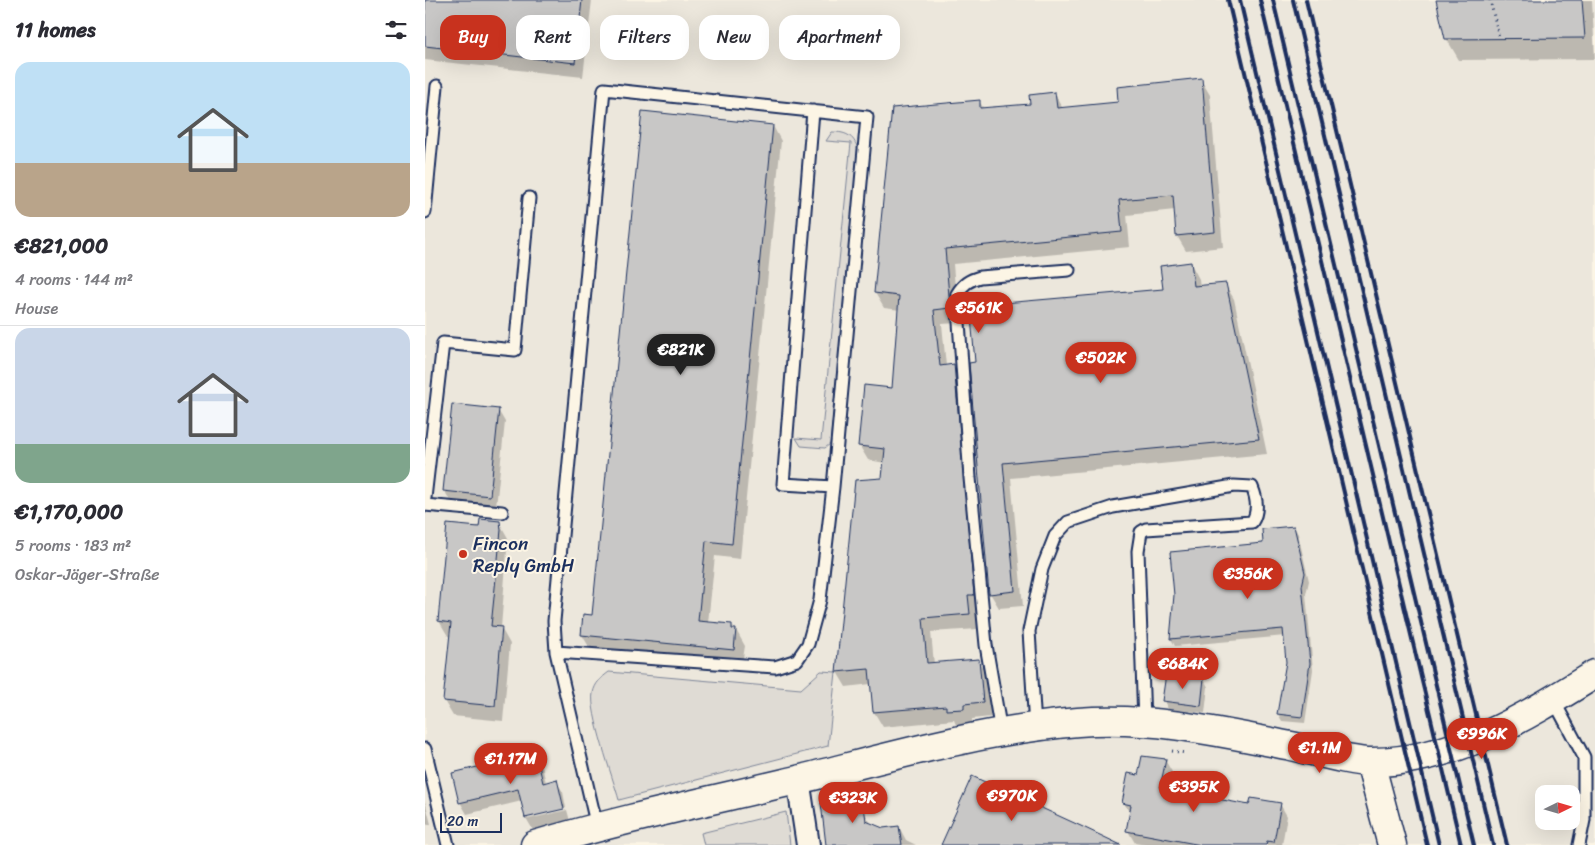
<!DOCTYPE html>
<html lang="en">
<head>
<meta charset="utf-8">
<style>
  :root { --surface:#fff; --page:#f7f7f7; --text:#2b2b33; --muted:#7c7c81; --line:#e1e1e2; --accent:#c8321e }
  body { margin:0; font-family:Sriracha,sans-serif; background:var(--page); color:var(--text); height:100vh; display:flex; flex-direction:column; font-size:19px; white-space:nowrap }
  * { box-sizing:border-box; margin:0 }
  p { font-size:16px; color:var(--muted) }
  .icon { flex:none; width:28px; height:28px; fill:none; stroke:currentColor; stroke-width:2; stroke-linecap:round; stroke-linejoin:round }
  .map { position:relative; flex:1; overflow:hidden }
  .drawer { display:flex; flex-direction:column; background:var(--surface); width:425px }
  .drawer>* { flex:none }
  .guide { position:absolute; left:15px; top:15px; width:475px; height:45px; display:flex; gap:10px }
  .needle { width:32px; rotate:85deg }
  .tools { position:absolute; left:1110px; top:785px; display:grid; gap:10px }
  .tools a { display:grid; place-items:center; width:45px; height:45px; border-radius:10px; background:var(--surface); box-shadow:0 5px 20px #0002; font-size:25px }
  .scale { position:absolute; left:15px; bottom:12px; width:62px; box-sizing:border-box; padding-left:5px; border:2px solid #1b2f5e; border-top:0; font-size:14px; line-height:18px; white-space:nowrap; color:#1b2f5e; -webkit-text-stroke:4px #fcf5e5; paint-order:stroke }
  .price { position:absolute; translate:-50% -42px; padding:0 11px; border-radius:18px; background:var(--accent); color:#fff; font-size:16px; line-height:32px; filter:drop-shadow(0 1px 2px #0008) }
  .price::after { content:''; position:absolute; left:50%; top:30px; width:15px; height:11px; margin-left:-8px; background:inherit; clip-path:polygon(0 0,100% 0,50% 100%) }
  .price.current { background:#222; color:#fff }
  ul { padding:0; list-style:none }
  li { display:grid; align-content:center; gap:10px; height:265px; padding:0 15px }
  li+li { border-top:1px solid var(--line) }
  li span { display:grid; place-items:center; height:155px; border-radius:15px; color:#555 }
  li>.icon { margin-inline-start:auto }
  span .icon { width:90px; height:90px; fill:#fffc; stroke-width:1 }
  li b { font-size:21px }
  h2 { display:flex; justify-content:space-between; align-items:center; height:60px; padding:0 15px; font-size:21px }
  .pill { padding:0 18px; border-radius:15px; background:var(--surface); box-shadow:0 5px 20px #0002; font-size:18px; line-height:45px }
  .pill.current { background:var(--accent); color:#fff }
  main { display:flex; flex:1; min-height:0 }
  .map>svg:first-child { display:block }
</style>
</head>
<body>
<main>
<section class="drawer">
<h2>11 homes<svg class="icon" aria-label="filters" viewBox="0 0 24 24"><path d="M4 7h16M4 17h16"/><circle cx="9" cy="7" r="2"/><circle cx="15" cy="17" r="2"/></svg></h2>
<ul>
<li><span style="background:linear-gradient(#bfe0f5 65%,#b9a48a 0)"><svg class="icon" aria-label="home" viewBox="0 0 24 24"><path d="M3 11l9-7 9 7M6 9v11h12V9"/></svg></span><div><b>€821,000</b><p>4 rooms · 144 m²</p><p>House</p></div></li>
<li><span style="background:linear-gradient(#c9d6e8 75%,#7fa58c 0)"><svg class="icon" aria-label="home" viewBox="0 0 24 24"><path d="M3 11l9-7 9 7M6 9v11h12V9"/></svg></span><div><b>€1,170,000</b><p>5 rooms · 183 m²</p><p>Oskar-Jäger-Straße</p></div></li>
</ul>
</section>
<div class="map">
<svg width="1170" height="845" viewBox="0 0 1170 845">
  <rect width="100%" height="100%" fill="#fcf5e5"/>
  <filter id="ink" filterUnits="userSpaceOnUse"><feTurbulence type="fractalNoise" baseFrequency=".02" numOctaves="2"/><feDisplacementMap in="SourceGraphic" scale="10" xChannelSelector="R" yChannelSelector="G"/><feConvolveMatrix kernelMatrix="1 2 1 2 8 2 1 2 1" color-interpolation-filters="sRGB"/></filter>
  <g filter="url(#ink)">
    <path fill="#ece7dc" fill-rule="evenodd" d="M0,0H1170V845H0ZM1119,794H1146V821H1119Z"/>
    <path fill="#dfdbd4" stroke="#7d8599" d="M407,132C422,132 430,136 434,153L405,444L400,448L376,446L371,438L396,440L426,143L401,141Z
      M396,671L411,672L403,746L194,800C188,778 164,712 168,693C170,683 176,678 184,672L376,689Z
      M361,812L365,845H279L276,833Z"/>
    <path fill="#0003" d="M0,0H167L158,77L0,60Z
      M1013,0H1167L1170,59L1034,60L1021,38Z
      M776,80L785,95L798,247L761,251L752,236L750,210L702,215L705,247L528,264L533,323L517,324L521,366H529L537,380L556,609L551,610L553,629L506,632L509,664L553,660L562,675L566,717L547,719V723L531,725L529,720L458,727L449,712L446,684L421,687L412,672L432,482L458,480L460,463L443,460L434,445L468,389L475,310L459,308L450,293L554,101L559,109L607,105L630,94L638,109L694,104Z
      M348,126L356,141L315,559L290,556L283,623L306,625L311,630L320,646L317,665L166,650L157,635L168,616Z
      M766,264L774,279L775,287L800,284L809,299L842,454L586,478L598,606L574,608L565,593L546,364L739,290Z
      M73,410L80,422L71,507L26,502L19,490Z
      M74,522L83,538L76,628L85,644L78,721L28,716L19,701L26,637L23,636L14,621L55,529Z
      M869,527L873,534L884,581L881,594L888,670L880,723L857,721L853,714L862,662L860,636L750,646L746,639L750,595Z
      M779,679L783,687L780,713L743,709L739,701Z
      M110,754L117,766L121,783L131,781L138,792L141,808L103,817V819L142,810L145,821L108,830L101,818L97,801L42,814L35,802Z
      M740,760L747,772L743,790L825,806L855,804L862,816L857,845H721L710,843L703,831L706,815L699,803L714,777Z
      M426,791L447,825L457,829L474,827L481,840L491,845H402Z
      M0,801L6,824L0,825Z"/>
    <path fill="#c8c7c6" stroke="#1b2f5e" d="M0,0H157L150,63L0,46Z
      M1011,0H1157L1160,38L1020,39Z
      M777,78L790,232L751,236L748,195L694,200L697,232L520,249L525,308L509,310L515,366L529,364L549,595H543L545,614L498,618L502,663L554,659L558,702L539,704V709L521,710V706L448,712L444,669L411,672L430,480L457,478L460,449L433,446L439,385L467,388L474,296L449,293L467,108L555,100V108L605,104L604,95L630,92L632,108L693,102L692,87Z
      M217,111L348,125L307,544L281,541L273,621L307,624V629H311L309,650L156,635L158,614L167,615Z
      M766,262L769,286L801,283L834,439L578,463L590,591L564,594L544,363L550,362L545,306L738,289L735,266Z
      M27,404L74,409L65,496L18,491Z
      M55,519L75,521L76,530L66,626L77,627L70,706L18,701L26,623L13,621L22,524L54,527Z
      M869,526L880,573L877,586L885,663L877,717L852,714L861,662L858,629L745,639L749,595L745,552L838,543L837,529Z
      M741,674L779,678L776,706L737,701Z
      M111,753L118,783L132,779L139,809L100,818L93,789L34,803L27,773Z
      M717,756L741,759L735,788L824,805L826,798L856,803L849,842L842,841L841,845H776L701,831L706,805L697,803L703,773L713,775Z
      M547,776L658,827L696,845H516Z
      M427,789L429,807L439,806L441,821L458,828L474,826L477,845H401L396,803L402,797Z"/>
    <g fill="none" stroke-linecap="round" stroke-linejoin="round">
      <defs>
        <path id="service" d="M388,111L358,484L408,487
          M0,212L12,86
          M0,498L18,343L90,350L104,198
          M0,505L77,512
          M131,652L350,667L372,660L383,644L395,600L408,487L442,117L179,89L129,621L131,652L172,827
          M1128,699L1159,757V820L1154,845
          M610,727L604,631L617,569L630,536L643,522L688,507L809,486L827,487C832,499 834,511 827,522L721,529L716,532L713,551L719,722
          M576,732L561,645L545,478L532,294C538,284 544,280 555,277L644,270
          M0,749L23,845"/>
        <path id="minor" d="M373,779L383,845"/>
        <path id="tertiary" d="M945,762L967,845
          M110,845C196,819 284,801 372,780C465,757 557,730 653,722C724,716 796,732 866,746C889,751 925,762 947,762C1029,762 1102,716 1170,674"/>
      </defs>
      <use href="#service" stroke="#1b2f5e" stroke-width="15"/>
      <use href="#minor" stroke="#1b2f5e" stroke-width="26"/>
      <use href="#tertiary" stroke="#1b2f5e" stroke-width="31"/>
      <path stroke="#1b2f5e" stroke-width="3" stroke-dasharray="1 4" stroke-linecap="butt" d="M1065,0L1074,37
        M747,751L761,753"/>
      <use href="#service" stroke="#fcf5e5" stroke-width="11"/>
      <use href="#minor" stroke="#fcf5e5" stroke-width="22"/>
      <use href="#tertiary" stroke="#fcf5e5" stroke-width="28"/>
      <path stroke="#1b2f5e" stroke-width="4" d="M803,0L1002,845
        M815,0L1014,845
        M835,0L1036,845
        M848,0L1049,845
        M868,0L1068,845
        M881,0L1082,845"/>
    </g>
  </g>
  <circle fill="#c8321e" stroke="#fcf5e5" stroke-width="2" cx="38" cy="554" r="5"/>
  <g text-anchor="middle" dominant-baseline="central" stroke-width="4" stroke-linejoin="round" paint-order="stroke">
    <g font-size="19" fill="#1b2f5e" stroke="#fcf5e5" text-anchor="start">
      <text x="48" y="543">Fincon<tspan x="48" dy="22">Reply GmbH</tspan></text>
    </g>
  </g>
</svg>
<div class="tools">
<a><svg class="needle" viewBox="-14 -14 28 28"><path d="M0-13l5 13h-10z" fill="#e53935"/><path d="M0 13l5-13h-10z" fill="#7c7c81"/></svg></a>
</div>
<div class="scale">20 m</div>
<b class="price" style="left:554px;top:334px">€561K</b>
<b class="price current" style="left:256px;top:376px">€821K</b>
<b class="price" style="left:676px;top:384px">€502K</b>
<b class="price" style="left:823px;top:600px">€356K</b>
<b class="price" style="left:758px;top:690px">€684K</b>
<b class="price" style="left:1057px;top:760px">€996K</b>
<b class="price" style="left:895px;top:774px">€1.1M</b>
<b class="price" style="left:86px;top:785px">€1.17M</b>
<b class="price" style="left:769px;top:813px">€395K</b>
<b class="price" style="left:587px;top:822px">€970K</b>
<b class="price" style="left:428px;top:824px">€323K</b>
<div class="guide">
<a class="pill current">Buy</a>
<a class="pill">Rent</a>
<a class="pill">Filters</a>
<a class="pill">New</a>
<a class="pill">Apartment</a>
</div>
</div>
</main>
</body>
</html>
